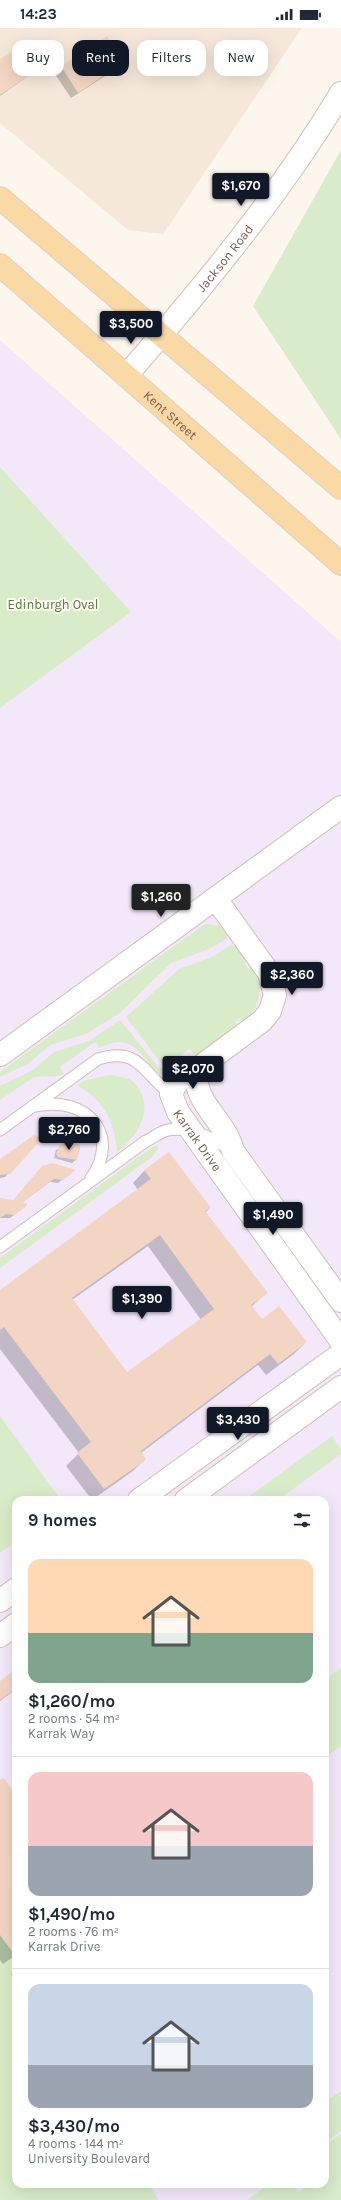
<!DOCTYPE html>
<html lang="en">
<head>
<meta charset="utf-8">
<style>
  :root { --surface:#fff; --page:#f2f2f3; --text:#1f2937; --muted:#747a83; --line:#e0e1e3; --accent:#111827 }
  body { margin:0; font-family:Karla,sans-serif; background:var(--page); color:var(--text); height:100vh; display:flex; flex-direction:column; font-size:15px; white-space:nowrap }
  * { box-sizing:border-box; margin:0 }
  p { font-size:13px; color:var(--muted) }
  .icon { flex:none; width:22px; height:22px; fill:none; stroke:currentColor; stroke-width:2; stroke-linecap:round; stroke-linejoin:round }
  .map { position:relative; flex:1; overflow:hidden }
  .drawer { position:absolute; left:12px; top:1468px; width:317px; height:692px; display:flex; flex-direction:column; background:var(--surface); border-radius:12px; box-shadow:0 4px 16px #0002 }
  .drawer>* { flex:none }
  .banner { position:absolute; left:12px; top:12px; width:317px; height:36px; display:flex; gap:8px }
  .price { position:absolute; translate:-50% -34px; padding:0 9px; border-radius:4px; background:var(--accent); color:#fff; font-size:13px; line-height:26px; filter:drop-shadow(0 1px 2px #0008) }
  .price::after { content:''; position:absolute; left:50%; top:24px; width:12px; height:9px; margin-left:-6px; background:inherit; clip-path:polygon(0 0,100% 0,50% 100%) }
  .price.on { background:#222; color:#fff }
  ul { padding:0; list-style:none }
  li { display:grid; align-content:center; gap:8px; height:212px; padding:0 16px }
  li+li { border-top:1px solid var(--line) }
  li span { display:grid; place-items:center; height:124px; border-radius:12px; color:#555 }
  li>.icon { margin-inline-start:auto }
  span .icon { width:72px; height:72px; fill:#fffc; stroke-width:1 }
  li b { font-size:17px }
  h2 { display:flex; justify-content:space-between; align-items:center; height:48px; padding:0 16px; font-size:17px }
  .pill { padding:0 14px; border-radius:12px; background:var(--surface); box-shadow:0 4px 16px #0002; font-size:14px; line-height:36px }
  .pill.on { background:var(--accent); color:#fff }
  .status { display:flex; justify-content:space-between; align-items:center; height:28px; padding:0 20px; background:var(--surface); direction:ltr }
  .status svg { height:11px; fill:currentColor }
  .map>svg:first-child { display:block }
</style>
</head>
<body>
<div class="status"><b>14:23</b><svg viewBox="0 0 49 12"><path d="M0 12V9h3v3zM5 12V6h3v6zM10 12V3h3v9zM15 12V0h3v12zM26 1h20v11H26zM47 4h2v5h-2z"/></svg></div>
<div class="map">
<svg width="341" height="2172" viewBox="0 0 341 2172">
  <rect width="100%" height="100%" fill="#fdf6ec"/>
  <path fill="#f5e8da" d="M0,0H302L163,206L128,202L0,95Z"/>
  <path fill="#f3e8fa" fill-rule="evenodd" d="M0,312L341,614V2172H0ZM16,1472H325V2156H16Z"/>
  <path fill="#d8ecc9" d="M341,122V411L253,278Z
    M0,439L131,584L0,680Z
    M205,896L220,898L227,905V911L209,921L171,935L120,985L86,1006L50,1017L28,1036L0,1049V1044Z
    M231,917L238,920L248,932L245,936L248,941L252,939C264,958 262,980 243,993L239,990L235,993L237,999L198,1027L194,1026L189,1021L172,1034L164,1036L161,1035L126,989L179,941L212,929Z
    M120,992L159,1040L171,1041L186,1031L188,1034C183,1038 177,1044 170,1046C145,1054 145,996 99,1020L95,1014L60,1039L64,1045L61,1048L34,1049L0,1072V1058L33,1042L54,1024L89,1013Z
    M110,1047C116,1048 123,1049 129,1051C134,1053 138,1059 141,1065C152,1087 134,1112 117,1124C115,1101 109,1081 89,1065C85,1062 80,1060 77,1057L86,1052Z
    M59,1092C72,1093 79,1100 84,1112L40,1101Z
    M158,1117V1121L152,1129L0,1240V1230L151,1120Z
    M0,1388L61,1472H16V1513L0,1525Z
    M332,1408L341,1421V1426L278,1472H244Z
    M341,1640V1718L325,1729V1652Z
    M0,1907L14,1926L16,1925V2156H155L151,2160L159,2172H0Z
    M341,2063V2103L325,2115V2074Z
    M341,2106V2172H247L269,2156H292L299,2164L307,2158L305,2156H325V2117Z"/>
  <path fill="#0003" fill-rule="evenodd" d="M107,10L123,34L116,41L71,70L55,46L62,39Z
    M0,32L44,37L0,68Z
    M34,1108L41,1109L5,1149L0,1150V1132Z
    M65,1116H78L80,1119L77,1131L72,1135L54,1130L56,1122Z
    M169,1125L210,1180L205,1185L266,1265L251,1279L261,1292L306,1314L294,1326L266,1347L258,1337L141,1425L145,1431L133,1443L92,1472L66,1438L79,1425L0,1321V1263L138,1162L133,1155L144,1143ZM148,1218L201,1292L127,1345L72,1272Z
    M42,1141L71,1145L58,1155L50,1154L21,1175L26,1178L10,1190H0V1172L13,1173Z
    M16,1642V1661L0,1673V1654Z
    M0,1754L16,1768V1927L3,1936L0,1932Z
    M16,1942V1953L11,1946Z"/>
  <path fill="#f3d5c3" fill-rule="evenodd" d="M107,8L124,34L78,65L61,38Z
    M29,12L45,37L0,67V31Z
    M34,1107L43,1110L10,1146L0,1147V1131Z
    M67,1114L80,1117L77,1132L58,1129L56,1126L59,1118Z
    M169,1124L211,1180L205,1183L268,1265L251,1277L262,1291L279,1278L307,1314L278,1336L270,1326L141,1423L146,1432L104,1461L77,1425L91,1414L4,1299L0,1302V1262L151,1151L144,1142ZM160,1207L214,1281L127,1344L72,1270Z
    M52,1135L76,1142L63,1152L54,1151L22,1174L27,1176V1178L14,1187L6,1186L0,1190V1170L13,1172L42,1138Z
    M16,1641V1660L0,1672V1653Z
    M4,1750L16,1767V1925L14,1926L0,1907V1752Z"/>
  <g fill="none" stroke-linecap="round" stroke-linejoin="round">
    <defs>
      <path id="service" d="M36,1078C86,1067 122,1107 91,1150
        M0,1102L98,1031C141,1018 142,1046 171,1066
        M0,1219L146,1113C153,1110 161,1103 168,1102C190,1098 213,1111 230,1121"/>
      <g id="minor">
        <path id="s1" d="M216,871L269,945L275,967L270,983L262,993L197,1041C183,1047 177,1052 171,1066L178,1084L341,1313"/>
        <path d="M0,1027L341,779"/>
        <path d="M197,1041C191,1074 226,1092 233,1123L341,1273"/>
        <path d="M139,1472L341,1326"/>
        <path d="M186,1472L341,1359"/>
        <path d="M0,1573L16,1561"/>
        <path d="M0,1608L16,1596"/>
      </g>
      <g id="tertiary">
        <path id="s2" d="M126,348C203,259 280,167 341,65"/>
      </g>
      <g id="primary">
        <path d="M0,170L341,460"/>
        <path id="s3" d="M0,237L341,536"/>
      </g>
    </defs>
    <use href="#service" stroke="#d1beb0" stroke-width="13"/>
    <use href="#minor" stroke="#d1beb0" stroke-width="24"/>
    <use href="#tertiary" stroke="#d1beb0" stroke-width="24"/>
    <use href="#primary" stroke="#dad1cd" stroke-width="24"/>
    <use href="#service" stroke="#fff" stroke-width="11"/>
    <use href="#minor" stroke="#fff" stroke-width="22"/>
    <use href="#tertiary" stroke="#fff" stroke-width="22"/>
    <use href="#primary" stroke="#fbd9a5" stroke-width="22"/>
  </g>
  <g text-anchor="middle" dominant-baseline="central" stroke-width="4" stroke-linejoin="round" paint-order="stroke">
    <g font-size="13" fill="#7a5c4d" stroke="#fffaf3">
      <text stroke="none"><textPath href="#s2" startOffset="154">Jackson Road</textPath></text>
      <text stroke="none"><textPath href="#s3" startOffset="227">Kent Street</textPath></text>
      <text stroke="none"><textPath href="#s1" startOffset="315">Karrak Drive</textPath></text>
    </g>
    <g font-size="13" fill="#537a41" stroke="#fffaf3">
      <text x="53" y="576">Edinburgh Oval</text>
    </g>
  </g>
</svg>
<b class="price" style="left:241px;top:179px">$1,670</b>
<b class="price" style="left:131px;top:317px">$3,500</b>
<b class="price on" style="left:161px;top:890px">$1,260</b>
<b class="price" style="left:292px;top:968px">$2,360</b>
<b class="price" style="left:193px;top:1062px">$2,070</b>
<b class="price" style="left:69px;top:1123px">$2,760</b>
<b class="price" style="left:273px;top:1208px">$1,490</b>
<b class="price" style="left:142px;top:1292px">$1,390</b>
<b class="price" style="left:238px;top:1413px">$3,430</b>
<div class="banner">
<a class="pill">Buy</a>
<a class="pill on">Rent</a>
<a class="pill">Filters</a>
<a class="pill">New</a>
</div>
<section class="drawer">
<h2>9 homes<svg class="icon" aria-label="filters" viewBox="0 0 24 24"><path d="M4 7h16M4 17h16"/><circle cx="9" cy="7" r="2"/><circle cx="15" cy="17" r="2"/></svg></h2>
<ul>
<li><span style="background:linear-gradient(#ffd9b3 60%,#7fa58c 0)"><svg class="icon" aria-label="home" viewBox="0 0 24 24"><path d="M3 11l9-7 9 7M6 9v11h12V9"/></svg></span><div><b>$1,260/mo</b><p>2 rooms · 54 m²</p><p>Karrak Way</p></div></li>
<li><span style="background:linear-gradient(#f6c9c9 60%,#9aa5b1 0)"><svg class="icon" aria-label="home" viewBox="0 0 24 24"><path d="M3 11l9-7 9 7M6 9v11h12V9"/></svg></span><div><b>$1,490/mo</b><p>2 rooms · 76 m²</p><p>Karrak Drive</p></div></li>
<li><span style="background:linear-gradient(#c9d6e8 65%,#9aa5b1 0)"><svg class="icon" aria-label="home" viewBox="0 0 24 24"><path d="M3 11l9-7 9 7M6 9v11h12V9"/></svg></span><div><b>$3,430/mo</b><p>4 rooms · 144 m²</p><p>University Boulevard</p></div></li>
</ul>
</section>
</div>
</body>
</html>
